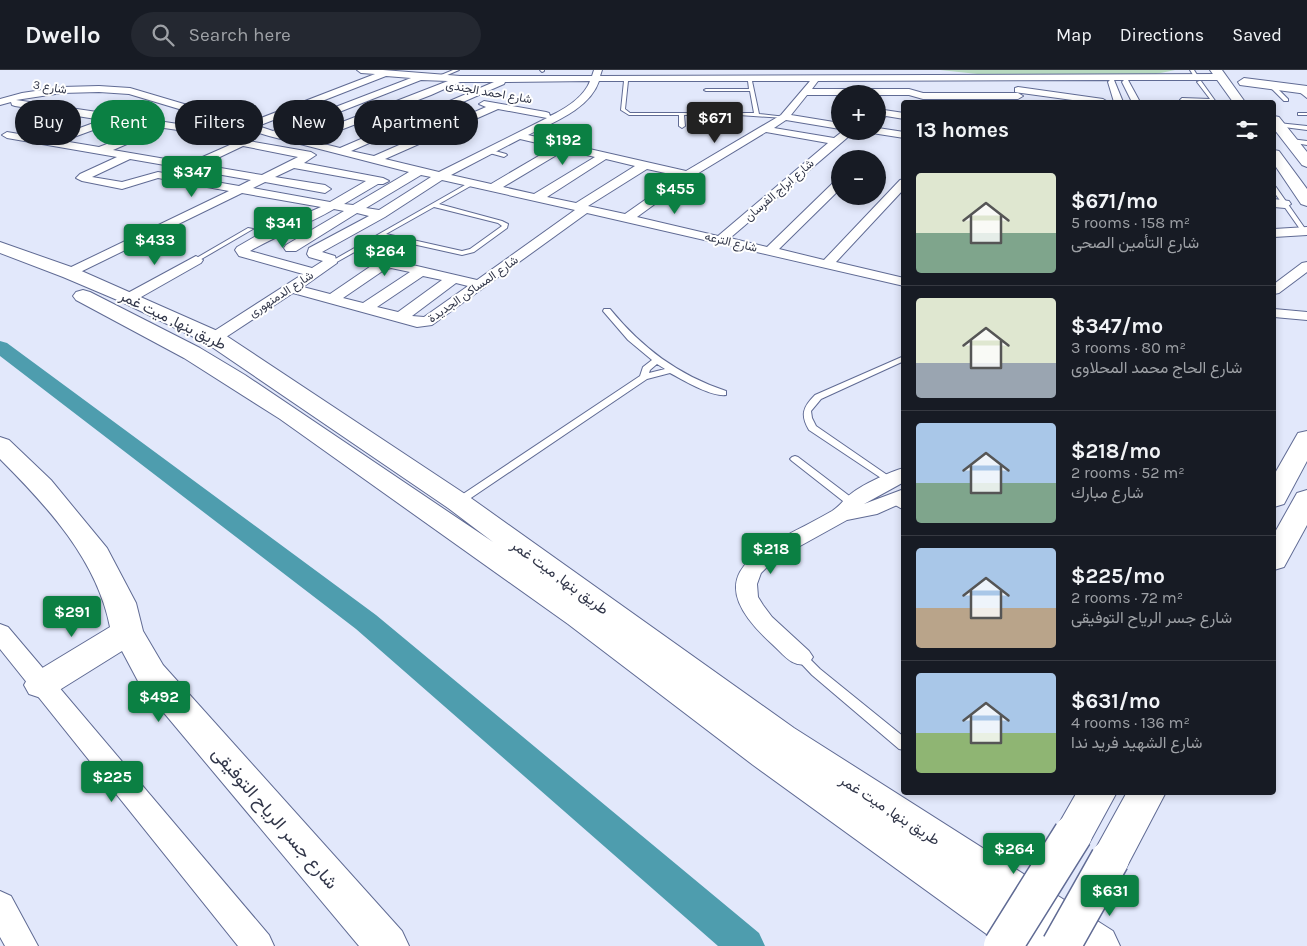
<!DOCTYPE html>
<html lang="en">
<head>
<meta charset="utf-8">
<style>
  :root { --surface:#171b24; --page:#242831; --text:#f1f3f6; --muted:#9ea1a6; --line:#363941; --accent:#0b8043 }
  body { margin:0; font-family:Karla,Vazirmatn,sans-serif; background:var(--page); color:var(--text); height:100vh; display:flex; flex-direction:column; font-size:19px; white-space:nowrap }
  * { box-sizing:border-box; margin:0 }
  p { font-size:16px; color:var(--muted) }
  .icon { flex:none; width:28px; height:28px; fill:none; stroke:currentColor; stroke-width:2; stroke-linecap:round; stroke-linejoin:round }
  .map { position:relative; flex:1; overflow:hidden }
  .panel { position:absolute; left:901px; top:30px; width:375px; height:695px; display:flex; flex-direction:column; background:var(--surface); border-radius:5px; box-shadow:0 2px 8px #0003 }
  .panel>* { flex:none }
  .hud { position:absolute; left:15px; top:30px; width:475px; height:45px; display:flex; gap:10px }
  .buttons { position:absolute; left:831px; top:15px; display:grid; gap:10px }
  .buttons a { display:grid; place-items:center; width:55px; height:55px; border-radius:50%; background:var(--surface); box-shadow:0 2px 8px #0003; font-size:25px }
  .price { position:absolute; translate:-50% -42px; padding:0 11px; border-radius:5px; background:var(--accent); color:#fff; font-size:16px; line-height:32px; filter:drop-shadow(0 1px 2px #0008) }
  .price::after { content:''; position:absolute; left:50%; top:30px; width:15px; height:11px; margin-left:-8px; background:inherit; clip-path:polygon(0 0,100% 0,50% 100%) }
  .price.current { background:#222; color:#fff }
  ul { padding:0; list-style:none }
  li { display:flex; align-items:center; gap:15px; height:125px; padding:0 15px }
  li+li { border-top:1px solid var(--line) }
  li span { display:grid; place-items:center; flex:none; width:140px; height:100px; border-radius:5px; color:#555 }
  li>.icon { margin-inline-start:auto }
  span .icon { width:60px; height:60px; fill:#fffc; stroke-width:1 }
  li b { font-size:21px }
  h2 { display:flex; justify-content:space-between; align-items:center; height:60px; padding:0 15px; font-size:21px }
  .tag { padding:0 18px; border-radius:22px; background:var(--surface); box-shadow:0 2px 8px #0003; font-size:18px; line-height:45px }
  .tag.current { background:var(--accent); color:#fff }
  header { display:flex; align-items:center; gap:30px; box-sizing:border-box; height:70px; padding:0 25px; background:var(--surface); border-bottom:1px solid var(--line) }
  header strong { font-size:24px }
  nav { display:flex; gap:28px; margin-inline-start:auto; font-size:18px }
  .search { width:350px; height:45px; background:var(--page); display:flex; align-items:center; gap:12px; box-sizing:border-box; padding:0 18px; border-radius:28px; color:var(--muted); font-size:19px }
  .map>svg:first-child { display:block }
</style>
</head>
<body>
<header>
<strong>Dwello</strong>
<div class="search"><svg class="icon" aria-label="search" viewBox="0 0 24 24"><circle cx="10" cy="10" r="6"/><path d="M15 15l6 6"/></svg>Search here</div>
<nav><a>Map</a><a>Directions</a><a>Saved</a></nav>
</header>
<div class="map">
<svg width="1307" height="876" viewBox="0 0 1307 876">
  <rect width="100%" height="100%" fill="#e2e8fb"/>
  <path fill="#b7d9bf" d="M940,0H1175L1156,4L996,6Z"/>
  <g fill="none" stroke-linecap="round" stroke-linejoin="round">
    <path fill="#4e9dae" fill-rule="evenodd" d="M0,271L7,273L376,545L759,863L765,876H718L356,559L0,286Z"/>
    <defs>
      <path id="lane" d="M453,0H459L438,9L434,8Z
        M540,0H544V1L542,2Z
        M1190,0H1194L1199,8H1195Z
        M626,10L628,11L625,39L630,43H754L750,21H706L704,20L706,19H749L748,11L750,10L752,11L759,44L786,47L784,48L739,45L715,62L713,59L733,45H684L685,56L682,58L679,56V45H629L621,40L624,11Z
        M1199,11H1201L1216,32L1180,30L1182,28L1210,29L1197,12Z
        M1270,15H1274L1288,29V31H1284L1270,17Z
        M1297,18H1301L1307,24V28L1297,20Z
        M1298,43H1307V45H1298Z
        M1278,53L1307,56V60L1276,56Z
        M1291,69L1307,71V75L1289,72V70Z
        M488,79L506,84L507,85L504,87L486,82V80Z
        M472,111L475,113L474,114L439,134L502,151L508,154L507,158L474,182L462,185L381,167L328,197L323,196ZM434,137L498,153L502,156L470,179L462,181L386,164Z
        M1274,116L1276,117L1306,160V162H1302L1274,122Z
        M248,158L253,159L198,191L193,190Z
        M604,239H610C642,278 678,305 726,321V325C711,327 683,310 670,303L647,309L462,434H454L453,432L454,430L640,306L643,297L652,290L628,270L603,241ZM657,294L665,299L649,303L650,300Z
        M904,286V291L821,329L811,341L812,348L816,356L893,409L895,411L890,414L809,360C800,345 803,337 815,325Z
        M795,386L798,387L856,431L857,433L856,435H848L792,391L790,389L792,387Z
        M893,427L904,432V440L890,432L888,430Z
        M801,582L805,584L820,599L904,667V680L899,679L812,605L795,587L797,584Z"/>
      <path id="street" d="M357,0H383L460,6H592L594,0H602L600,6L1221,4L1225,7L1221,10H1128L1140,32H1132L1122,12L1124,10H1114L1123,32H1114L1108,12L1110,10L818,11L812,19H909L923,23H1018L1023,26L1018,29H923L909,25H807L791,45L840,53V59L786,50L774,58L834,68L843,61H855L730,168L767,177L836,110L840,109V119L779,179L824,190L900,110L904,109V119L836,192L904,208V216L587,143L432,255L417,257L293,223L220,271H208L206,268L208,265L303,204L239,186L235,180L237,177L263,162L321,137L242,123L70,207L65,206L63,203L65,200L229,121L158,108L122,119L82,111L76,108L80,104L117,87L7,68L2,65L7,62L49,69L102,50L15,36L12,35L11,32L0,35V29L22,23L62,17L99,16L130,18L248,53L375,4L361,3ZM386,6L411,8L273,61L258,56ZM421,10L448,11L301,68L283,64ZM590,11C584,27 565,39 550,46L549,43L546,42L484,31L479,34L486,37L374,86L351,81L504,14L505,12ZM599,11H810L781,45L686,101L528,65C552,53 590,39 599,11ZM460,12H494L340,78L312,71L431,25ZM99,22L129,24L269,66L409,102L353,135L344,134L378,114H383L389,111L383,108L304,93L316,85L311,82L243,70L185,55L16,30L62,23ZM498,39L547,48L439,102L385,89ZM115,52L152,57L99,77L63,71ZM164,58L185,61L232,74L189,93L113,80ZM766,62L828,73L718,166L637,147L692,107ZM520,69L554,77L491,114L451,105ZM243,76L298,87L262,105L203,95ZM565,80L595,87L534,124L503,117ZM130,89L251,110L239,116L158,102L122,112L92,107ZM606,89L635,96L576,133L547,127ZM294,98L366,111L330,132L253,118L265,112L325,123L331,119L325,115L275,107ZM647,99L679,106L625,144L588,136ZM421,105L431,107L379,140L366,138ZM442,110L575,140L477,210L391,190L374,194L330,224L303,217L337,193L335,186L322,182L385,147ZM334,139L344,141L286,175L284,178L286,181H296L357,143L369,146L309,178L307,184L309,187L323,191L312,198L250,181C277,165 307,155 334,139ZM391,198L410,202L363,233L343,228L384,200ZM423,206L442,210L398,242L377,237ZM456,213L468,216L424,247L412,246Z
        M1018,17L1103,29L1108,32H1087L1015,22V18Z
        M884,40L904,43V49L886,46L878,51V43Z
        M878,58L904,62V68L872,63L871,61H878Z
        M1274,129L1289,131L1291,134L1285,138L1274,137Z
        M1307,157V165L1274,167V159Z
        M196,186L203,190L201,193L134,231H124L122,228L124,225Z
        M1307,192V202L1279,223L1274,224V214L1302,193Z
        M1274,239L1307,242V250L1274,247Z
        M904,398V412L864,434L904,419V432L877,444L847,450L773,491L761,503L757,514L758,527L763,535L772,547L809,581L813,587L809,593C793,599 784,585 772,574C687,497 771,477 832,441C840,436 845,428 852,423C864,414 889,402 904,398Z
        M0,554L8,557L269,865L274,876H238L0,579Z
        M0,821L11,826L38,876H5L0,867Z"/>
      <path id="secondary" d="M1210,0H1222L1245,32H1233Z
        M1244,8L1307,16V24L1240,15L1238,12Z
        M1274,46L1279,47L1307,82V97L1302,95L1274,59Z
        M1274,80L1279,81L1307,119V136L1301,134L1274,94Z
        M1307,361V391L1284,434L1274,437V405L1298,363Z
        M0,367L9,370L51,410L107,478L136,533L143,561L163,595L402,861L409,876H359L139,613L122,581L53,624L41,628L29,624L24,615L29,606L110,557C97,490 47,436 0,389Z
        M1307,420V455L1284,497L1274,500V464L1297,423Z
        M1077,722H1117L1087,777L1073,782L1059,777L1053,764Z
        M1127,722H1166L1124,802L1110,808L1096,802L1090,789Z"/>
      <path id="highway" d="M0,172L77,199L222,263L468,426L794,658L1113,861L1120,876H1003L753,695L568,554L280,349L184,288L76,230L73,226L76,222L83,220L90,222L200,278L245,305L493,472L448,438L206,273L122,232L63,207L0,183Z"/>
    </defs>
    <use href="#lane" stroke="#606b94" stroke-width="2"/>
    <use href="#street" stroke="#606b94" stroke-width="2"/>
    <use href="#secondary" stroke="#606b94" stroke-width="2"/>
    <use href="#highway" stroke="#606b94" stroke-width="2"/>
    <use href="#lane" fill="#fff" fill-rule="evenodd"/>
    <use href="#street" fill="#fff" fill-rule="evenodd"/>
    <use href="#secondary" fill="#fff" fill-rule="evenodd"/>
    <use href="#highway" fill="#fff" fill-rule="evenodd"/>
    <defs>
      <path id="secondary-bridge" d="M1003,876L1073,764
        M1061,876L1110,789"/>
    </defs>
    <use href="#secondary-bridge" stroke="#606b94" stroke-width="41" stroke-linecap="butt"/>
    <use href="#secondary-bridge" stroke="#fff" stroke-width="38"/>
  </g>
  <g text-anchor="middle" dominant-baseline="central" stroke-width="4" stroke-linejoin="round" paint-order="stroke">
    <g font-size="12" fill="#32374a" stroke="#fff">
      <text transform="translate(50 17) rotate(9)">شارع 3</text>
      <text transform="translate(489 22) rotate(10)">شارع احمد الجندى</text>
      <text transform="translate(779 120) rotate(-41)">شارع ابراج الفرسان</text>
      <text transform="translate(731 172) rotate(13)">شارع الترعه</text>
      <text transform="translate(473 219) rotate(-35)">شارع المساكن الجديدة</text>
      <text transform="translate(281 224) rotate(-33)">شارع الدمنهورى</text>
    </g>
    <g font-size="15" fill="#32374a" stroke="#fff">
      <text transform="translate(173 250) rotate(26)">طريق بنها, ميت غمر</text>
      <text transform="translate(560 507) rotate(36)">طريق بنها, ميت غمر</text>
      <text transform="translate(890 740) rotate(33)">طريق بنها, ميت غمر</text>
    </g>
    <g font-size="18" fill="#32374a" stroke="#fff">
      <text transform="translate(275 748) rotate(49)">شارع جسر الرياح التوفيقى</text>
    </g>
  </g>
</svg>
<div class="buttons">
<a>+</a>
<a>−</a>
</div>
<b class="price current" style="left:715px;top:74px">$671</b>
<b class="price" style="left:563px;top:96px">$192</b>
<b class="price" style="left:192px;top:128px">$347</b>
<b class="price" style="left:675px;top:145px">$455</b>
<b class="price" style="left:283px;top:179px">$341</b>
<b class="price" style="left:155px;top:196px">$433</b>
<b class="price" style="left:385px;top:207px">$264</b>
<b class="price" style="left:771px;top:505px">$218</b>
<b class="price" style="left:72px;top:568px">$291</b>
<b class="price" style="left:159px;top:653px">$492</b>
<b class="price" style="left:112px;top:733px">$225</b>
<b class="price" style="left:1014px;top:805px">$264</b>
<b class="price" style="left:1110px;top:847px">$631</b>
<div class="hud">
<a class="tag">Buy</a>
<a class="tag current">Rent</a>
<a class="tag">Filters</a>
<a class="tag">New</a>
<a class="tag">Apartment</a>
</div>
<section class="panel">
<h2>13 homes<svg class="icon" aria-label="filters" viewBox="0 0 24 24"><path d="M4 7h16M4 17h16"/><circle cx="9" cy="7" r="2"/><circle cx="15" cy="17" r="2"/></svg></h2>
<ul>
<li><span style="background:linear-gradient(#dfe7d0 60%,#7fa58c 0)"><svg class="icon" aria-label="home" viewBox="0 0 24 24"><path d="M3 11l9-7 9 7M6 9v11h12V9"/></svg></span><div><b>$671/mo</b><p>5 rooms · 158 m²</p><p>شارع التأمين الصحى</p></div></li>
<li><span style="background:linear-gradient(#dfe7d0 65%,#9aa5b1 0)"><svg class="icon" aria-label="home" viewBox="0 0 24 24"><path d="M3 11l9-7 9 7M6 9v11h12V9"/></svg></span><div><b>$347/mo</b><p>3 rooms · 80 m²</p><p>شارع الحاج محمد المحلاوى</p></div></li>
<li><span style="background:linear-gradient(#a9c7e8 60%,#7fa58c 0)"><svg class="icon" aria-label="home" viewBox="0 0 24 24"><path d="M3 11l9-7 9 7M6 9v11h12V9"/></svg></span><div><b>$218/mo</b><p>2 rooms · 52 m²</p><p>شارع مبارك</p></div></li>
<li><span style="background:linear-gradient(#a9c7e8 60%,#b9a48a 0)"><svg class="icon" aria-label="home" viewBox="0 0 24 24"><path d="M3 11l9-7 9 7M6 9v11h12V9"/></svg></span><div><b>$225/mo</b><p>2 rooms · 72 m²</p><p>شارع جسر الرياح التوفيقى</p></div></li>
<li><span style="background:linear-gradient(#a9c7e8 60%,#8fb573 0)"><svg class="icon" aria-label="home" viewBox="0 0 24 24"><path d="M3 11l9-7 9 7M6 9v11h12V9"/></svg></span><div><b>$631/mo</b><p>4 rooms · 136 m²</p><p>شارع الشهيد فريد ندا</p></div></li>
</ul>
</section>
</div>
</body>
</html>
